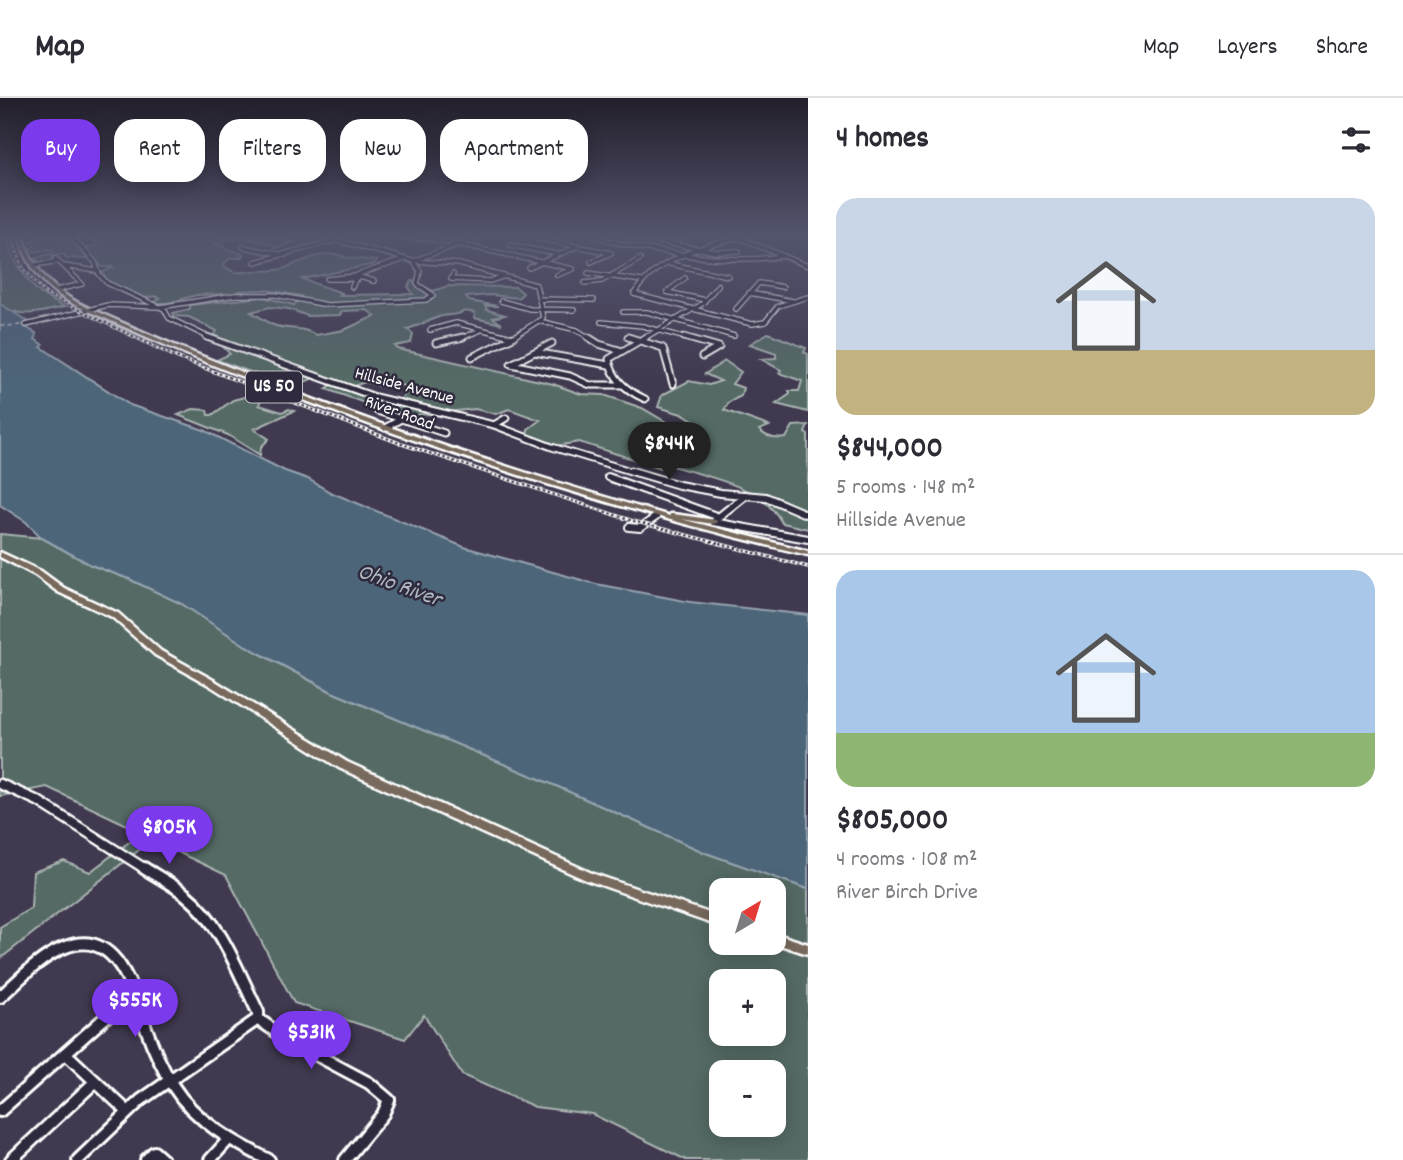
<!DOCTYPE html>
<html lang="en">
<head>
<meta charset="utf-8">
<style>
  :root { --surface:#fff; --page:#f7f7f7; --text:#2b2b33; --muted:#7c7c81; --line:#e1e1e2; --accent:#7c3aed }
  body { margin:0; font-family:Dekko,sans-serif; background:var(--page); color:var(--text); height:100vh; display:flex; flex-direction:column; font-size:26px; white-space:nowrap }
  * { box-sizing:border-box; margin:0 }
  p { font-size:23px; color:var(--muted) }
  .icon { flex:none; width:38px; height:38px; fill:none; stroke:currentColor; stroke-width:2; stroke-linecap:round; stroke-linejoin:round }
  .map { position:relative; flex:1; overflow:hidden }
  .panel { display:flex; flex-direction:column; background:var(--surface); width:595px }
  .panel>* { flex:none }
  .top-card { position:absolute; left:21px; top:21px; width:665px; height:63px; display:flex; gap:14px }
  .needle { width:46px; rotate:38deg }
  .controls { position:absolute; left:709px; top:780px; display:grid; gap:14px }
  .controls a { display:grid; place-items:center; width:77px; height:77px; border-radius:14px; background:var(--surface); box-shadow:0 4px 18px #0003; font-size:35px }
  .price { position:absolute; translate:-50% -60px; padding:0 16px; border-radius:24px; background:var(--accent); color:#fff; font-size:23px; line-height:46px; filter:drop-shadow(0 2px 4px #0008) }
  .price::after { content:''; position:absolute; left:50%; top:42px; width:21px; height:16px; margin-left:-10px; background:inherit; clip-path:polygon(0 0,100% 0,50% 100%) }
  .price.on { background:#222; color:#fff }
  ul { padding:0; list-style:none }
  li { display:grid; align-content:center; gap:14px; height:371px; padding:0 28px }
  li+li { border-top:2px solid var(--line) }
  li span { display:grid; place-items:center; height:217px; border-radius:21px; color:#555 }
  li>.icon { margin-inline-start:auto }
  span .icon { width:126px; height:126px; fill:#fffc; stroke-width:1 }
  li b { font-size:30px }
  h2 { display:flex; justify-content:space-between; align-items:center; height:84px; padding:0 28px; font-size:30px }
  .tag { padding:0 24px; border-radius:21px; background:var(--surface); box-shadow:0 4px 18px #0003; font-size:24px; line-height:63px }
  .tag.on { background:var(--accent); color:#fff }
  header { display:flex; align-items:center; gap:42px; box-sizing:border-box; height:98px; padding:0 35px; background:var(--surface); border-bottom:2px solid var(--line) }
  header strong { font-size:33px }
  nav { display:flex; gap:38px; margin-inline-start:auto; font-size:24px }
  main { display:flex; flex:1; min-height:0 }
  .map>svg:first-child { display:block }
</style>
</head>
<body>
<header>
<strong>Map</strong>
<nav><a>Map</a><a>Layers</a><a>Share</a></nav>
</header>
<main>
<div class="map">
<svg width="808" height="1062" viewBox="0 0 808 1062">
  <rect width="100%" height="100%" fill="#40394f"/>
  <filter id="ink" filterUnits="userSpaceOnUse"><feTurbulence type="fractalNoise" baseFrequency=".0143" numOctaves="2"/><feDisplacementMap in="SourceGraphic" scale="14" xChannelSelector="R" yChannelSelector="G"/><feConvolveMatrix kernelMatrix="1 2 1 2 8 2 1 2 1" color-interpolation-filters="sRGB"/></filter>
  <g filter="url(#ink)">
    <path fill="#546a65" stroke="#aab4b2" stroke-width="2" fill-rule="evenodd" d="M0,137H8C7,154 27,184 40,195C47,200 56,205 64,209C40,214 20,222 0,206Z
      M41,137H71L59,140L72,141L87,161L67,160L63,156L53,158L54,162L41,165L34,160L53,155L51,151L34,154L30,150L36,148L30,144Z
      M79,137H276L274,139L295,144L274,150L273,146L245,140L224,141V144L215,146L243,156L241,160H230L223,167C234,177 239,174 252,173C264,172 274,174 285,170C304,163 323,152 343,158L342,159L377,163L375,166L302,181L342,195L339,197L413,196L408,188L412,183L433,193L448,188L516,189L523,195L518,200L491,197L466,199L469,203L498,208H485L487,212L505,217L493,220L502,226L474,220L475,215L465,213C456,219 446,215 436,220C426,224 418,228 407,231L413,236L411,245L395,248L398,251L553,286L581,296L604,297L642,310L673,328L692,331L696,324L685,317L658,309L662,297L689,283L709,287L721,283L705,276L725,263L741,274L732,286L743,290L741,298L729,304L724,312L769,328L759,332C767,340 775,342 786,340L793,328L808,327L805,335L808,337V431L782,425C763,387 706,379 669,367L661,370L579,344L556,348L527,337L528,331L540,322L509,311L496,316L475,311L409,318L390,311L412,290L400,287L387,290L365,284L348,290L385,305L378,310L326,291L337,282L316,279L293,289L217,262L230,256L213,238L217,233L189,219L174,218L173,215L190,211V207L263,199L294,207L301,198L266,192L239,193L233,196L197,197L171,204L174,205H153L160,200L154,198L144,201L110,185L101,175L114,169H102L85,151L98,147L90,140H78ZM270,209L289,211L308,218L340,217L342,213L367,212L375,218L344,232L316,237C300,227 285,233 271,226C264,222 259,218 251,214Z
      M768,235L806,250L804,254L808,256V314L776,306L790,296L789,293H799L802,283L779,275L781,272L761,261L776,260V255L750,246Z
      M252,297L261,301L259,307L282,314L289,311L294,313L254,331L269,341L261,349L260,357L228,337L178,317L193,311L207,312L208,317H212L233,302Z
      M0,436L42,440L91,467L129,481L182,506L246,548L332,594L554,687L706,755L808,791V1062H686L592,1016L535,1009L462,977L424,917L405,941L294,905L226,777L152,742L0,861V829L31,810L33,774L64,763L90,774L142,734L47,689L0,698ZM721,793H774V845H721ZM721,884H774V936H721ZM721,975H774V1027H721Z"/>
    <path fill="#4e6579" stroke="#95a3af" stroke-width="2" d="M0,206L29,224L25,229L36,235L35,241L43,247L41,249L130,307L204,332L285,373L308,381L330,394L464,449L596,486L690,504L808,517V791L706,755L554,687L332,594L246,548L182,506L129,481L91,467L42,440L26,424L0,407Z"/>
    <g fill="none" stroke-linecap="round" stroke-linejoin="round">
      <path stroke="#afbac3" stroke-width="2" stroke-dasharray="4.5 3.5" stroke-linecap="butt" d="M0,228L23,227"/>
      <defs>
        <path id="minor-far4" d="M75,137L73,141L95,164L99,176L107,185L164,211L169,220L212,241
          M317,137L413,163L459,166L536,187L543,220L510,241
          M394,137L444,143L573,171
          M594,137C609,144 625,147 642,150C690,159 735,165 784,158
          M625,137L716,154L739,153
          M675,137L687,139
          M737,139L808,168
          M537,140L611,155L591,164
          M740,140C704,147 654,162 634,196L752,226L765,224L778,208L808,199
          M510,147L557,156
          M243,149L285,157
          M55,160L82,186L57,192
          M255,164L335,142
          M670,166L728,178
          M35,167L59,163
          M64,168L97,173
          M529,170L576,149
          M588,175L642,183
          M453,176L451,181L490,183L505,178
          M557,177L573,171
          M685,180L667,194L705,202
          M358,181H327L356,178L374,183
          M585,185L602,183L640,161
          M352,189L357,177L405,161
          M749,195L793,203
          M540,201L594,202
          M501,203L530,211L574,212
          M736,211L759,185L783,189
          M623,214H647L734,238
          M539,223L577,232L591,241
          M601,224L643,228L690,241
          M26,227L108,207L160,209L235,197H276L327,207L426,202L433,197L417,186L420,173L413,163L483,137
          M430,232L456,225L512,239
          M627,239L633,241
          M459,241L481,232
          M643,241L702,206L718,187"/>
        <path id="minor-far3" d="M207,239L375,299L494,327L552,349L637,375
          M588,239L599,246L622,253
          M628,239L663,250L673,286
          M684,239L719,249L702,259
          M436,245L463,239
          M552,245L511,266L570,278L590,287H623
          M534,254L609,267
          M472,259L513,239
          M645,301C627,293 612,281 609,261L646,239
          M377,313L444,335
          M494,327L506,320
          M385,330L401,321"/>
        <path id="minor-far2" d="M632,373L679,387L721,395L766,399L808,417
          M608,379L719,419
          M716,421L746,397
          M713,424L808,441
          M629,429L640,430L656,419"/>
        <path id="minor-far1" d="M0,686L38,703L147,772"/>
        <path id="minor" d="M144,770C158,779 174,787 186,797C222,826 238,874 258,914V921L288,942L369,985L389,1002L383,1016L345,1062
          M0,899C19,882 39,860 63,850C117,827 133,893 146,930C153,950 162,970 173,988C196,1024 232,1043 269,1062
          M65,955L128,1014
          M0,1013L107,918L136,901
          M11,1062L95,984
          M78,1062L141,1002L258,921
          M146,1062L154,1054L163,1062
          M210,1062L229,1041"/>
        <path id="major" d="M19,137H23C28,161 44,182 64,196C80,208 99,214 116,222C152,238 188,253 224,267C370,325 519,375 670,418V416H673L716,422L717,424L713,426L681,421L808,453V457C612,411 420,349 233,275C192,259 151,241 111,223C94,215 75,209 59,197C39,182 24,161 19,137Z
          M0,454L41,473L64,490L118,515L161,553L215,583L347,664L594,776L721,819V829L586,782L339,670L209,587L155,557L112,519L58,494L35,477L0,459Z
          M774,835L808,846V856L774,845Z"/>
      </defs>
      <use href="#minor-far4" stroke="#fff" stroke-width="6"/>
      <use href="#minor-far3" stroke="#fff" stroke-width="9"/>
      <use href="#minor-far2" stroke="#fff" stroke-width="10"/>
      <use href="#minor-far1" stroke="#fff" stroke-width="13"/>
      <use href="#minor" stroke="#fff" stroke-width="16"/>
      <use href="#major" stroke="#fff" stroke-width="5"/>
      <use href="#minor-far4" stroke="#2f2a3d" stroke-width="3.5"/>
      <use href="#minor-far3" stroke="#2f2a3d" stroke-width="5"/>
      <use href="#minor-far2" stroke="#2f2a3d" stroke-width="6"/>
      <use href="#minor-far1" stroke="#2f2a3d" stroke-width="8"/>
      <use href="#minor" stroke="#2f2a3d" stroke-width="10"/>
      <use href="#major" fill="#77695c" fill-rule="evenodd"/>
      <defs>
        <path id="rail" d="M11,137L23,170L46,196L176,259L402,346L633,423L808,469"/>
      </defs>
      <use href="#rail" stroke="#fff" stroke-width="3.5"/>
      <use href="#rail" stroke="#2f2a3d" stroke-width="2" stroke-dasharray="2.5" stroke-linecap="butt"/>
    </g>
  </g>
  <linearGradient id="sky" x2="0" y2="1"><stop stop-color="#231f2b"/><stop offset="0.48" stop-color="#53546e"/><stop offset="1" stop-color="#53546e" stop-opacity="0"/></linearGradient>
  <rect width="808" height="286" fill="url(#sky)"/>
  <g text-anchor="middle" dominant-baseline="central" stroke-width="5" stroke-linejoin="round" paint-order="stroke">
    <g font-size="18" fill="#fff" stroke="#2f2a3d">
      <text transform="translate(404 289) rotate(15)">Hillside Avenue</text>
      <text transform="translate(399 316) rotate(20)">River Road</text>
    </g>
    <rect fill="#2f2a3d" stroke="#c1bfc5" stroke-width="2" x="246" y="273.5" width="56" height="31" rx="5"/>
    <g font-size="19" font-weight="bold" fill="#fff">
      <text x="274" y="289">US 50</text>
    </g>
    <g font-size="23" font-style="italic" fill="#afbac3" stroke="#2f2a3d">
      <text transform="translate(399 489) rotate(20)">Ohio River</text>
    </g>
  </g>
</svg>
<div class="controls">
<a><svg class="needle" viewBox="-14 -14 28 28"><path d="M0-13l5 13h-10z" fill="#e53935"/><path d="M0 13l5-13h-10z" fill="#7c7c81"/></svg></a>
<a>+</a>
<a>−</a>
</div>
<b class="price on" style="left:669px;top:384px">$844K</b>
<b class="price" style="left:169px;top:768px">$805K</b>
<b class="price" style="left:135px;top:941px">$555K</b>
<b class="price" style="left:311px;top:973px">$531K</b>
<div class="top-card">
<a class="tag on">Buy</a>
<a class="tag">Rent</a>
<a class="tag">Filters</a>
<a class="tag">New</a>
<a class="tag">Apartment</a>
</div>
</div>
<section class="panel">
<h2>4 homes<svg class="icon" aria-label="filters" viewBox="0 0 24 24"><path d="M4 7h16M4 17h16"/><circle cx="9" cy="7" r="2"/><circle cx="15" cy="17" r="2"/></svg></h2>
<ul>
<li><span style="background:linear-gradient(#c9d6e8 70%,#c2b280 0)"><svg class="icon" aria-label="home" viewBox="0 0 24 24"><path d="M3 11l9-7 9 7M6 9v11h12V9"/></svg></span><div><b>$844,000</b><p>5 rooms · 148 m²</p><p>Hillside Avenue</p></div></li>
<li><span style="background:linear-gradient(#a9c7e8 75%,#8fb573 0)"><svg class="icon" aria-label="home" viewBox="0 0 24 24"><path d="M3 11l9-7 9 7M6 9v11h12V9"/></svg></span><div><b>$805,000</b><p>4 rooms · 108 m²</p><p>River Birch Drive</p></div></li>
</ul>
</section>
</main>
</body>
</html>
